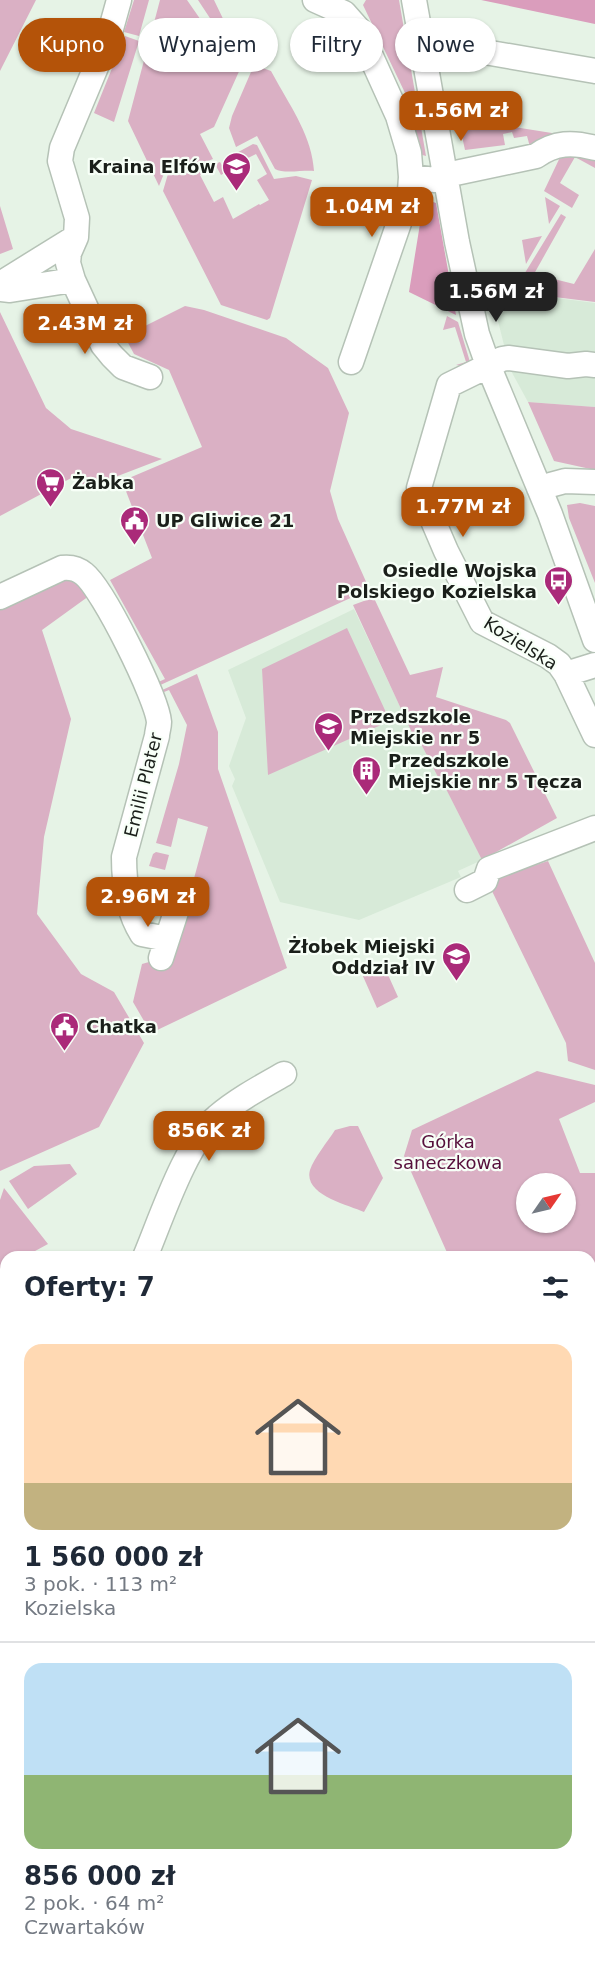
<!DOCTYPE html>
<html lang="pl">
<head>
<meta charset="utf-8">
<style>
  :root { --surface:#fff; --page:#f6f6f7; --text:#1f2937; --muted:#747a83; --line:#e0e1e3; --accent:#b45309 }
  body { margin:0; font-family:"DejaVu Sans",sans-serif; background:var(--page); color:var(--text); height:100vh; display:flex; flex-direction:column; font-size:22px; white-space:nowrap }
  * { box-sizing:border-box; margin:0 }
  p { font-size:20px; color:var(--muted) }
  .icon { flex:none; width:33px; height:33px; fill:none; stroke:currentColor; stroke-width:2; stroke-linecap:round; stroke-linejoin:round }
  .map { position:relative; flex:1; overflow:hidden }
  .sheet { position:absolute; left:0px; top:1251px; width:596px; height:722px; display:flex; flex-direction:column; background:var(--surface); border-radius:18px 18px 0 0; box-shadow:0 2px 4px #0004 }
  .sheet>* { flex:none }
  .guide { position:absolute; left:18px; top:18px; width:560px; height:54px; display:flex; gap:12px }
  .needle { width:39px; rotate:56deg }
  .tools { position:absolute; left:516px; top:1173px; display:grid; gap:12px }
  .tools a { display:grid; place-items:center; width:60px; height:60px; border-radius:50%; background:var(--surface); box-shadow:0 2px 4px #0004; font-size:30px }
  .price { position:absolute; translate:-50% -51px; padding:0 14px; border-radius:12px; background:var(--accent); color:#fff; font-size:20px; line-height:39px; filter:drop-shadow(0 2px 3px #0008) }
  .price::after { content:''; position:absolute; left:50%; top:36px; width:18px; height:14px; margin-left:-9px; background:inherit; clip-path:polygon(0 0,100% 0,50% 100%) }
  .price.selected { background:#222; color:#fff }
  ul { padding:0; list-style:none }
  li { display:grid; align-content:center; gap:12px; height:318px; padding:0 24px }
  li+li { border-top:2px solid var(--line) }
  li span { display:grid; place-items:center; height:186px; border-radius:18px; color:#555 }
  li>.icon { margin-inline-start:auto }
  span .icon { width:108px; height:108px; fill:#fffc; stroke-width:1 }
  li b { font-size:26px }
  h2 { display:flex; justify-content:space-between; align-items:center; height:72px; padding:0 24px; font-size:26px }
  .chip { padding:0 21px; border-radius:27px; background:var(--surface); box-shadow:0 2px 4px #0004; font-size:21px; line-height:54px }
  .chip.selected { background:var(--accent); color:#fff }
  .map>svg:first-child { display:block }
</style>
</head>
<body>
<div class="map">
<svg width="595" height="1972" viewBox="0 0 595 1972">
  <rect width="100%" height="100%" fill="#e6f3e6"/>
  <path fill="#d7ead8" d="M490,289L595,303V407L528,402L510,369Z
    M354,609L414,736L417,735L440,781L442,780L482,860L458,871L461,877L359,920L280,902L232,786L235,779L229,766L246,718L228,670Z
    M590,1596L595,1597V1972H565L534,1967L590,1966Z
    M0,1696L6,1697V1858L0,1857Z"/>
  <path fill="#dab0c4" fill-rule="evenodd" d="M0,0H36L0,71Z
    M134,0H149L139,36L124,32Z
    M160,0H187L230,62L241,67L214,127L200,134L213,159L190,168L169,161L159,186L128,121Z
    M198,0H214L239,52L229,47Z
    M366,0H399L426,156L419,154L406,95L363,5Z
    M125,36L139,41L114,122L94,113Z
    M254,65L271,71L276,80C292,109 312,137 314,171C303,170 283,174 275,169L257,136L236,147L229,128L232,116Z
    M458,118L558,134L530,147L527,136L514,138L512,132L503,134L505,145L465,150Z
    M253,144L257,145L274,179L296,176L312,180L270,318L267,320L221,305L163,191L170,167L189,174L220,162L226,172L221,175L216,166L200,175L214,202L223,197L233,219L259,204L260,205L269,200L257,180L267,174L256,154L234,165L230,159L231,156Z
    M563,151L595,156V168L575,157L560,183L579,195L572,208L544,191Z
    M545,197L560,206L549,224Z
    M0,206L13,249L0,254Z
    M561,214L566,217L534,274L574,284L595,249V302L490,289V281L500,279L520,281Z
    M542,236L526,264L522,240Z
    M185,306L204,310L286,338L328,368L349,413L330,491L338,519L372,595H357L156,687L154,684L165,679L110,580L152,558L122,481L202,447L169,370L134,354L117,322L134,315L141,328Z
    M0,312L46,408L71,429L162,459L84,489L75,476L0,516Z
    M447,316L458,322L470,362L462,366L456,365L466,362L455,327L443,330Z
    M528,402L595,407V470L554,461Z
    M580,503L595,506V583L569,518L567,505Z
    M70,567L89,596L42,630L71,719L44,837L37,914L81,974L114,992L144,1043L99,1127L0,1171V597Z
    M380,595L374,598L410,675L443,667L436,697L506,720L510,723L557,818L482,860L442,781H440L417,736L414,737L353,605Z
    M347,628L390,721L268,775L262,669Z
    M197,674L218,732V769L287,968L151,1033L133,1002L142,964L170,956L184,915L208,827L178,818L171,847L156,843L179,764L187,725L169,690L159,694L158,692Z
    M156,852L169,855L165,870L149,866L153,854Z
    M548,861L595,963V1070L568,1061L566,1043L491,889L497,878Z
    M372,969L383,970L389,977L398,997L377,1008L362,974Z
    M537,1071L595,1085V1102L559,1119L580,1173H595V1591L590,1590V1257H449L404,1156L412,1130ZM526,1184H566V1222H526Z
    M350,1126H358L383,1178L364,1212C348,1205 303,1195 310,1170C314,1158 328,1141 335,1130Z
    M70,1164L77,1174L28,1209L9,1181L34,1166Z
    M4,1188L48,1244L24,1257H6V1267L0,1270V1200Z
    M0,1375H6V1516L0,1515Z
    M0,1524L6,1525V1697L0,1696Z
    M590,1595L595,1596V1635L590,1634Z
    M0,1867L6,1868V1966H549L579,1972H0Z"/>
  <path fill="#da9dbc" d="M481,0H595V24Z
    M424,199L436,203L456,315L409,292Z"/>
  <g fill="none" stroke-linecap="round" stroke-linejoin="round">
    <defs>
      <path id="minor" d="M119,0L109,36L62,148L60,161L77,218L76,237L69,253L68,263L73,280L103,345L112,356L123,367L150,377
        M315,0L344,13L359,30L398,116L409,153L411,177
        M414,0L457,242L477,334L488,365L550,514L595,640
        M421,41L595,71
        M0,284L76,237
        M0,289L10,290L73,280
        M351,362L410,191L411,177L435,180L446,175L536,156C555,142 573,142 595,148
        M539,488L565,481L595,482
        M0,597L62,568C70,567 78,569 84,574C103,589 157,698 159,722C159,727 157,732 157,736L124,857C124,882 128,912 142,934L167,939
        M595,665L566,674L595,735
        M566,674L559,664L548,656L482,622L446,551L419,488L449,385L502,359L508,358L568,366L586,364L595,365
        M467,890L485,881L489,869L595,828
        M161,958L176,912
        M145,1257C161,1219 186,1142 217,1117C237,1100 261,1087 284,1074
        M0,1367H6
        M590,1800L595,1802
        M590,1831H595"/>
    </defs>
    <use href="#minor" stroke="#b5c2b6" stroke-width="27"/>
    <use href="#minor" stroke="#fff" stroke-width="24"/>
  </g>
  <defs>
    <symbol id="school-pin" viewBox="-11 -11 22 30"><path d="M0 17L-7.5 6A9.5 9.5 0 1 1 7.5 6Z" fill="#aa2a79" stroke="#f7fff7"/><path d="M0-5L7-2L0 1L-7-2ZM-4 1L0 2.5L4 1V4Q0 6-4 4Z" fill="#fff"/></symbol>
    <symbol id="supermarket-pin" viewBox="-11 -11 22 30"><path d="M0 17L-7.5 6A9.5 9.5 0 1 1 7.5 6Z" fill="#aa2a79" stroke="#f7fff7"/><path d="M-6-5.5h2.5l.6 2H6L4.5 2H-2.5L-4.4-4H-6ZM-1.5 3.2a1.3 1.3 0 1 0 .1 0ZM3 3.2a1.3 1.3 0 1 0 .1 0Z" fill="#fff"/></symbol>
    <symbol id="civic-pin" viewBox="-11 -11 22 30"><path d="M0 17L-7.5 6A9.5 9.5 0 1 1 7.5 6Z" fill="#aa2a79" stroke="#f7fff7"/><path d="M-.6-6.5H3V-4.5H.6V-3L4-1V1h2V6H-6V1h2V-1L-.6-3ZM-1.2 2.5V6h2.4V2.5Z" fill="#fff"/></symbol>
    <symbol id="bus-pin" viewBox="-11 -11 22 30"><path d="M0 17L-7.5 6A9.5 9.5 0 1 1 7.5 6Z" fill="#aa2a79" stroke="#f7fff7"/><path d="M-5-6H5V4H4V6H2V4H-2V6H-4V4H-5ZM-3.5-4V0h7V-4ZM-3.5 1.2v1.5H-2V1.2ZM2 1.2v1.5H3.5V1.2Z" fill="#fff"/></symbol>
    <symbol id="building-pin" viewBox="-11 -11 22 30"><path d="M0 17L-7.5 6A9.5 9.5 0 1 1 7.5 6Z" fill="#aa2a79" stroke="#f7fff7"/><path d="M-4-6H4V6H1V3H-1V6H-4ZM-2.5-4.3h1.7v1.8h-1.7ZM.8-4.3h1.7v1.8H.8ZM-2.5-1h1.7V.8h-1.7ZM.8-1h1.7V.8H.8Z" fill="#fff"/></symbol>
  </defs>
  <g fill-rule="evenodd">
    <use href="#school-pin" x="220" y="150" width="33" height="45"/>
    <use href="#supermarket-pin" x="34" y="466" width="33" height="45"/>
    <use href="#civic-pin" x="118" y="504" width="33" height="45"/>
    <use href="#bus-pin" x="542" y="564" width="33" height="45"/>
    <use href="#school-pin" x="312" y="710" width="33" height="45"/>
    <use href="#building-pin" x="350" y="754" width="33" height="45"/>
    <use href="#school-pin" x="440" y="940" width="33" height="45"/>
    <use href="#civic-pin" x="48" y="1010" width="33" height="45"/>
  </g>
  <g text-anchor="middle" dominant-baseline="central" stroke-width="4.5" stroke-linejoin="round" paint-order="stroke">
    <g font-size="18" font-weight="bold" fill="#1a1f1a" stroke="#f7fff7" text-anchor="start">
      <text x="216" y="166" text-anchor="end">Kraina Elfów</text>
      <text x="72" y="482">Żabka</text>
      <text x="156" y="520">UP Gliwice 21</text>
      <text x="537" y="570" text-anchor="end">Osiedle Wojska<tspan x="537" dy="21">Polskiego Kozielska</tspan></text>
      <text x="350" y="716">Przedszkole<tspan x="350" dy="21">Miejskie nr 5</tspan></text>
      <text x="388" y="760">Przedszkole<tspan x="388" dy="21">Miejskie nr 5 Tęcza</tspan></text>
      <text x="435" y="946" text-anchor="end">Żłobek Miejski<tspan x="435" dy="21">Oddział IV</tspan></text>
      <text x="86" y="1026">Chatka</text>
    </g>
    <g font-size="18" fill="#1a1f1a" stroke="#f7fff7">
      <text transform="translate(521 643) rotate(32)">Kozielska</text>
      <text transform="translate(143 785) rotate(-76)">Emilii Plater</text>
    </g>
    <g font-size="18" fill="#560f3b" stroke="#f7fff7">
      <text x="448" y="1141">Górka<tspan x="448" dy="21">saneczkowa</tspan></text>
    </g>
  </g>
</svg>
<div class="tools">
<a><svg class="needle" viewBox="-14 -14 28 28"><path d="M0-13l5 13h-10z" fill="#e53935"/><path d="M0 13l5-13h-10z" fill="#747a83"/></svg></a>
</div>
<b class="price" style="left:461px;top:142px">1.56M zł</b>
<b class="price" style="left:372px;top:238px">1.04M zł</b>
<b class="price selected" style="left:496px;top:323px">1.56M zł</b>
<b class="price" style="left:85px;top:355px">2.43M zł</b>
<b class="price" style="left:463px;top:538px">1.77M zł</b>
<b class="price" style="left:148px;top:928px">2.96M zł</b>
<b class="price" style="left:209px;top:1162px">856K zł</b>
<div class="guide">
<a class="chip selected">Kupno</a>
<a class="chip">Wynajem</a>
<a class="chip">Filtry</a>
<a class="chip">Nowe</a>
</div>
<section class="sheet">
<h2>Oferty: 7<svg class="icon" aria-label="filters" viewBox="0 0 24 24"><path d="M4 7h16M4 17h16"/><circle cx="9" cy="7" r="2"/><circle cx="15" cy="17" r="2"/></svg></h2>
<ul>
<li><span style="background:linear-gradient(#ffd9b3 75%,#c2b280 0)"><svg class="icon" aria-label="home" viewBox="0 0 24 24"><path d="M3 11l9-7 9 7M6 9v11h12V9"/></svg></span><div><b>1 560 000 zł</b><p>3 pok. · 113 m²</p><p>Kozielska</p></div></li>
<li><span style="background:linear-gradient(#bfe0f5 60%,#8fb573 0)"><svg class="icon" aria-label="home" viewBox="0 0 24 24"><path d="M3 11l9-7 9 7M6 9v11h12V9"/></svg></span><div><b>856 000 zł</b><p>2 pok. · 64 m²</p><p>Czwartaków</p></div></li>
</ul>
</section>
</div>
</body>
</html>
